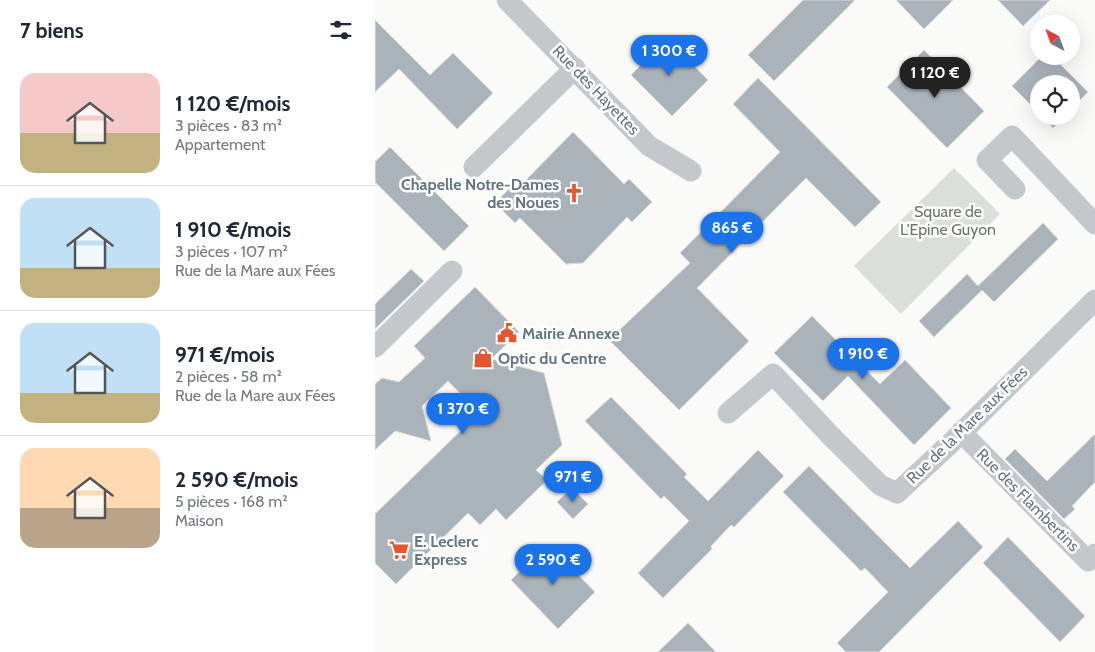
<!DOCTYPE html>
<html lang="fr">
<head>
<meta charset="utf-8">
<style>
  :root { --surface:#fff; --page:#f2f2f3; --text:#1f2937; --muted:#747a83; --line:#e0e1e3; --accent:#1a73e8 }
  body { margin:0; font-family:Cabin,sans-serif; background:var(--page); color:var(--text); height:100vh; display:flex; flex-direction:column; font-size:19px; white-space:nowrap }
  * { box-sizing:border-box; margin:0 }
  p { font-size:16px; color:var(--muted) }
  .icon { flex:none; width:28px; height:28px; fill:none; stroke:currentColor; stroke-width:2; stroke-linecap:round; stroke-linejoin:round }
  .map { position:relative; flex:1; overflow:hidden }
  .side { display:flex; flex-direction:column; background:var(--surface); width:375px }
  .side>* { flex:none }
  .needle { width:32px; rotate:319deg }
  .buttons { position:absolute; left:655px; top:15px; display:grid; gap:10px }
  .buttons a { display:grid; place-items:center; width:50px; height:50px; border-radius:50%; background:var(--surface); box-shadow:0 5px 20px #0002; font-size:25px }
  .price { position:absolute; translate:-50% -42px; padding:0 11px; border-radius:18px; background:var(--accent); color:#fff; font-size:16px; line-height:32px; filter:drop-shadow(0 1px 2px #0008) }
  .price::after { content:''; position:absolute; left:50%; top:30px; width:15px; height:11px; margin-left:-8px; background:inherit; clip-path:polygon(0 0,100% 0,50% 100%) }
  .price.on { background:#222; color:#fff }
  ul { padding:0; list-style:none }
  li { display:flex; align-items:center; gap:15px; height:125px; padding:0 20px }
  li+li { border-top:1px solid var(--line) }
  li span { display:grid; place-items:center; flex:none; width:140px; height:100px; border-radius:15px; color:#555 }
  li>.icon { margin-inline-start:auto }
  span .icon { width:60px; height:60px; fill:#fffc; stroke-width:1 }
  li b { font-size:21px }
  h2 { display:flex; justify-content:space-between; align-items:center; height:60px; padding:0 20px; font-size:21px }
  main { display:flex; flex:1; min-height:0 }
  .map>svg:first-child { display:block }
</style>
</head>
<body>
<main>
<section class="side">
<h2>7 biens<svg class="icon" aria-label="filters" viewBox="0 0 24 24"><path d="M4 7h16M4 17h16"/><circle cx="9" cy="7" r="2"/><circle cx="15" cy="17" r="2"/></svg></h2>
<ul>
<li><span style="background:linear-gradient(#f6c9c9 60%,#c2b280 0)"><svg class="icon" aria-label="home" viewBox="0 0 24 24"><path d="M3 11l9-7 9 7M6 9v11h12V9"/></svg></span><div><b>1 120 €/mois</b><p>3 pièces · 83 m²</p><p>Appartement</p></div></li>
<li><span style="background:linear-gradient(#bfe0f5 70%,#c2b280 0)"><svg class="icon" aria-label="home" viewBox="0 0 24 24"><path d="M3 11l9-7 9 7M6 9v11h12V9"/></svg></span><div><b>1 910 €/mois</b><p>3 pièces · 107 m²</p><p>Rue de la Mare aux Fées</p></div></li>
<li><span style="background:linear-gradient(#bfe0f5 70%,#c2b280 0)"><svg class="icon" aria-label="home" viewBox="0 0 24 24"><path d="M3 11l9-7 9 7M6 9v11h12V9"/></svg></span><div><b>971 €/mois</b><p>2 pièces · 58 m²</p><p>Rue de la Mare aux Fées</p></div></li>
<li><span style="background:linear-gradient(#ffd9b3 60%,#b9a48a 0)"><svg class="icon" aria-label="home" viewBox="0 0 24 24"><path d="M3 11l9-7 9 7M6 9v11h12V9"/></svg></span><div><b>2 590 €/mois</b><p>5 pièces · 168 m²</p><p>Maison</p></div></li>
</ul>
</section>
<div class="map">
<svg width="720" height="652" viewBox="0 0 720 652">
  <rect width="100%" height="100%" fill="#fafaf8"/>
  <path fill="#dadfd7" d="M579,168L625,214L526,314L479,266Z"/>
  <path fill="#aab3b9" stroke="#dcdcda" d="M428,0H480L399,81L373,55Z
    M521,0H578L549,29Z
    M623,0H675L648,26Z
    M0,20L55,75L78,53L118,93L82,129L24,69L0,92Z
    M292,39L333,80L297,116L256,75Z
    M549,50L609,111L572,148L512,87Z
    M667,56H677L713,92L696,109V84H664V113L637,86Z
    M383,78L506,202L480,227L431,178L322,288L374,341L304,410L234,340L315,263L305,253L405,152L358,104Z
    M667,116H689L678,128Z
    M198,132L249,184L254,179L277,202L257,222L252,217L208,263L191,264L145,218L140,223L120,203L144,179L148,183Z
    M15,147L94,226L69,251L0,182V162Z
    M668,223L683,239L619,302L607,290L559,337L544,321L592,274L603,286Z
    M36,269L49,281L0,329V304Z
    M100,287L144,332L116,359L169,373L187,445L161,470L172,480L131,520L121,509L105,525L93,513L21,584L0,563V514L104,413L73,381L47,406L56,441L20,431L0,450V384L7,378L24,382L50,358L39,346Z
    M437,316L505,384L530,360L576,408L539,445L473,376L448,401L399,353Z
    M236,397L312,474L309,477L333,501L383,450L409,476L359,527L356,525L336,546L337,549L288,598L263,573L314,521L289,496L286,499L210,421Z
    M720,434V482L697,506L700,509L689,519L630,459L640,449L672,481Z
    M434,466L535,568L583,521L608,547L504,652H471L462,643L513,592L490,568L486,571L408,492Z
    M197,488L213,504L198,519L182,502Z
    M633,537L710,616L685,642L608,563Z
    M173,544L220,592L183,629L136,580Z
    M313,623L341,652H283Z"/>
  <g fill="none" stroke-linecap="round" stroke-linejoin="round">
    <path stroke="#c3c8cc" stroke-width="21" d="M132,0L274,146L316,171
      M99,167L200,68
      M640,189L612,160L637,136L720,224
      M0,347L77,271
      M353,413L398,374L454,434L505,485L522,493L579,440L720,300
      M586,432L713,561L720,554"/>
  </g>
  <defs>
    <symbol id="church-bare" viewBox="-9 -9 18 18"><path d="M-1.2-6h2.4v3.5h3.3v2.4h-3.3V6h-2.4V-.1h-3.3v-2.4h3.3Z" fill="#e4572e" stroke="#fff" stroke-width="2.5" paint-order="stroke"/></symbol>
    <symbol id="civic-bare" viewBox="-9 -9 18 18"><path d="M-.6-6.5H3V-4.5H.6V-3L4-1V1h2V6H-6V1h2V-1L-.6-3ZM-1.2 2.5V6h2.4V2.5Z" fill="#e4572e" stroke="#fff" stroke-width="2.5" paint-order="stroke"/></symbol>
    <symbol id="shop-bare" viewBox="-9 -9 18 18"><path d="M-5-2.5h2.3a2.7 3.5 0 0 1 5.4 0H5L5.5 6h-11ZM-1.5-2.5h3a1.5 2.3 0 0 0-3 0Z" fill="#e4572e" stroke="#fff" stroke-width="2.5" paint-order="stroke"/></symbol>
    <symbol id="supermarket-bare" viewBox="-9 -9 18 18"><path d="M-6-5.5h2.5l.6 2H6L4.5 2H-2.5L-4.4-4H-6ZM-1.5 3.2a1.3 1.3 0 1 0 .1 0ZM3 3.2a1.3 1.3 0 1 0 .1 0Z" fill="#e4572e" stroke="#fff" stroke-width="2.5" paint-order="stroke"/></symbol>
  </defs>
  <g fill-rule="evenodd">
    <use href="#church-bare" x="185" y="179" width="28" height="28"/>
    <use href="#civic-bare" x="118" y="319" width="28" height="28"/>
    <use href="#shop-bare" x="94" y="344" width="28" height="28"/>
    <use href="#supermarket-bare" x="10" y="536" width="28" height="28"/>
  </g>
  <g text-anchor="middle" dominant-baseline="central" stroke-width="5" stroke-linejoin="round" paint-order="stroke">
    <g font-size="16" fill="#657683" stroke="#fff">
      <text transform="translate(221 90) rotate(46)">Rue des Hayettes</text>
      <text transform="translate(592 425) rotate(-44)">Rue de la Mare aux Fées</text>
      <text transform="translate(653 500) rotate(45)">Rue des Flambertins</text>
    </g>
    <g font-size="16" font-weight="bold" fill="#657683" stroke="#fff" text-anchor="start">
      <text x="184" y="184" text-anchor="end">Chapelle Notre-Dames<tspan x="184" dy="18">des Noues</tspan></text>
      <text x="147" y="333">Mairie Annexe</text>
      <text x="123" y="358">Optic du Centre</text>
      <text x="39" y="541">E. Leclerc<tspan x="39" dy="18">Express</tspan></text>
    </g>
    <g font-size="16" fill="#687a64" stroke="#fff">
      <text x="573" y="211">Square de<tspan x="573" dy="18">L'Epine Guyon</tspan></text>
    </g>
  </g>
</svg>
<div class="buttons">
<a><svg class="needle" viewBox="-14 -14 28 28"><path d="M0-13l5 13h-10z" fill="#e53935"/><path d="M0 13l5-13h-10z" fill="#747a83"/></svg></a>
<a><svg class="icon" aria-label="locate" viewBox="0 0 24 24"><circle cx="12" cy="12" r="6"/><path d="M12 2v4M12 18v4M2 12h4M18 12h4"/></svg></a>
</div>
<b class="price" style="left:294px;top:77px">1 300 €</b>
<b class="price on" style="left:560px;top:99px">1 120 €</b>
<b class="price" style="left:357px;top:254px">865 €</b>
<b class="price" style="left:488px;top:380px">1 910 €</b>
<b class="price" style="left:88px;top:435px">1 370 €</b>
<b class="price" style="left:198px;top:503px">971 €</b>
<b class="price" style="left:178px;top:586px">2 590 €</b>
</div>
</main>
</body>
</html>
